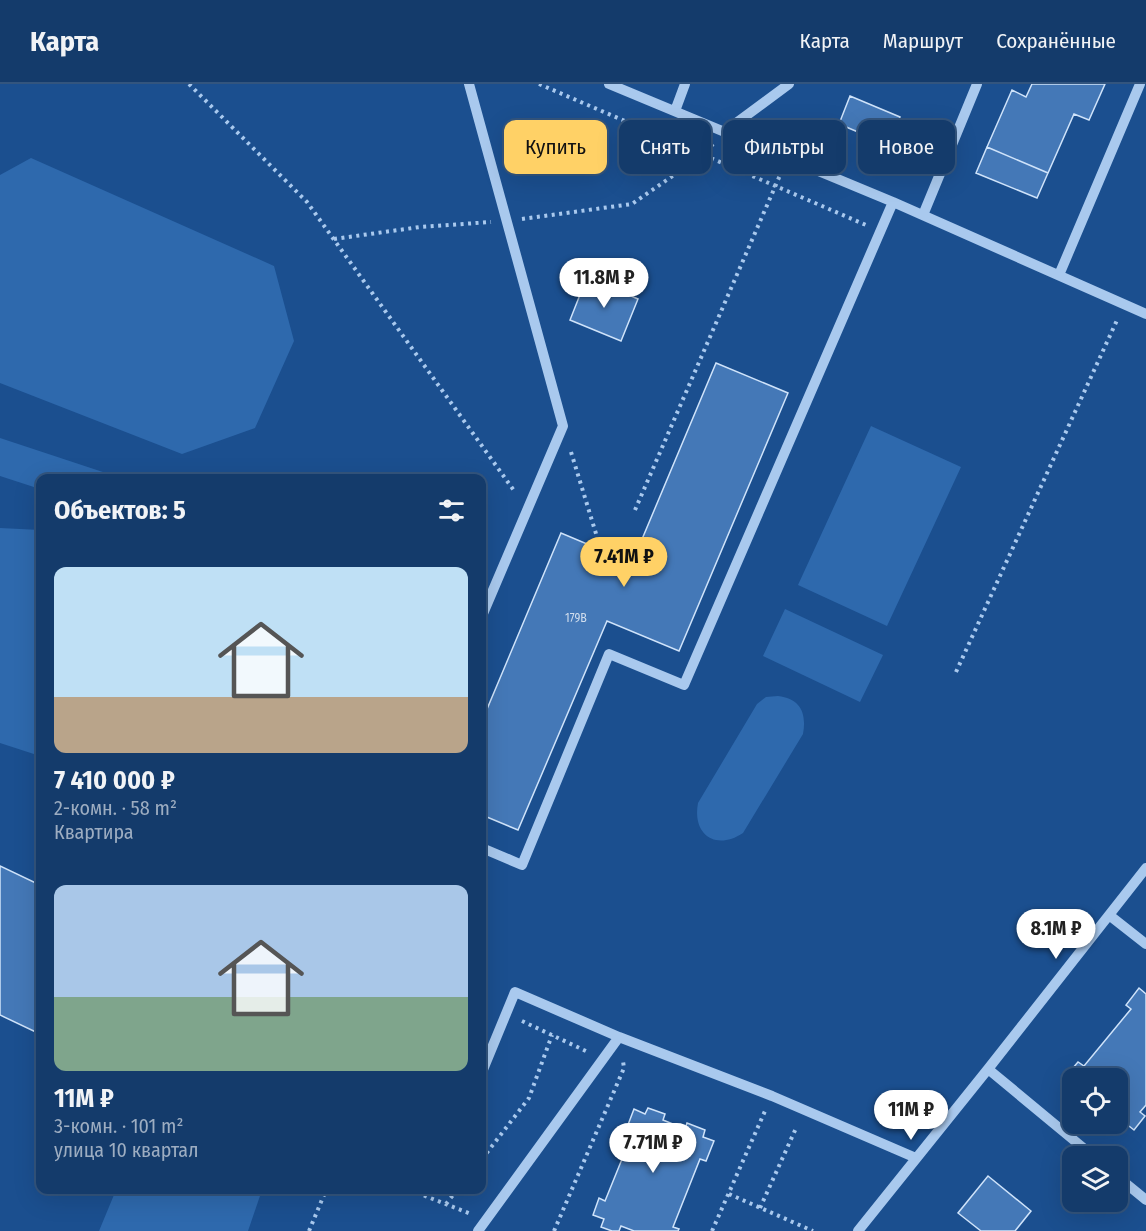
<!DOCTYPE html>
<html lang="ru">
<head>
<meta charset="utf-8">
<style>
  :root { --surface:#143b6b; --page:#1d4271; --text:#f1f3f6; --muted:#9dadc1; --line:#33557e; --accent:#ffd166 }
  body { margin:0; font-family:"Fira Sans Condensed",sans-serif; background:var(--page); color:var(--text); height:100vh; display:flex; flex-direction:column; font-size:22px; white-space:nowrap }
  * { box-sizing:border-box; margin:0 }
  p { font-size:20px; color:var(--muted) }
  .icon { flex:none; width:33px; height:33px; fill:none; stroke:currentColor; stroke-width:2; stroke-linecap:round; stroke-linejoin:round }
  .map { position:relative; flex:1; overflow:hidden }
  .sheet { position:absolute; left:36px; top:390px; width:450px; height:720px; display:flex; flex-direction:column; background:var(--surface); border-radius:12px; box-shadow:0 6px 24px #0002,0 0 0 2px var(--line) }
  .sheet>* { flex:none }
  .hud { position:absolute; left:504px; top:36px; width:552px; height:54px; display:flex; gap:12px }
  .fabs { position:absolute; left:1062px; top:984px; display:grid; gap:12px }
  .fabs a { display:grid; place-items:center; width:66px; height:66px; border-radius:12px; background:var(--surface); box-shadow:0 6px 24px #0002,0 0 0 2px var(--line); font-size:30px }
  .price { position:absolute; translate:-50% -51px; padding:0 14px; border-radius:21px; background:#fff; color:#222; font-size:20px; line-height:39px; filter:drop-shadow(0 2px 3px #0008) }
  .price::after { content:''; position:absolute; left:50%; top:36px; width:18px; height:14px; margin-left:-9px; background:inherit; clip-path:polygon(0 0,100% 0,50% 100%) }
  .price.current { background:var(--accent); color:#111 }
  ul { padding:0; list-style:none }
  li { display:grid; align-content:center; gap:12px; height:318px; padding:0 18px }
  li span { display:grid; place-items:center; height:186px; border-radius:12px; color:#555 }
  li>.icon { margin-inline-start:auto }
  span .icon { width:108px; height:108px; fill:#fffc; stroke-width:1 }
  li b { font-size:26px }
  h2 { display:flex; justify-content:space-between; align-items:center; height:72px; padding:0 18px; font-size:26px }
  .pill { padding:0 21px; border-radius:12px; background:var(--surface); box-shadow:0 6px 24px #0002,0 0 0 2px var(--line); font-size:21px; line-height:54px }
  .pill.current { background:var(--accent); color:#111 }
  header { display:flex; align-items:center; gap:36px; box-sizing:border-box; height:84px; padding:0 30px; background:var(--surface); border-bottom:2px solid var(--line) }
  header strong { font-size:28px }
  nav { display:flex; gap:33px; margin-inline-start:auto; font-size:21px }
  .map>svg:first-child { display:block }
</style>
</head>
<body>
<header>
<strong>Карта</strong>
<nav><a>Карта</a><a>Маршрут</a><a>Сохранённые</a></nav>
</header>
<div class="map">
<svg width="1146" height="1147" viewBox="0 0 1146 1147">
  <rect width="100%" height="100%" fill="#1b4f8f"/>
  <path fill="#2e69ad" d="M31,74L274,182L294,257L255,344L182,370L0,299V91Z
    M871,342L961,383L887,542L798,501Z
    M0,354L121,394H40V405L0,392Z
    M0,444L40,446V672L0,659Z
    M785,525L883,571L860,618L763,572Z
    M778,612C800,615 807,628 803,650L743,749C716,767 692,751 698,719L757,620L766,613Z
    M116,1106H262L248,1147H99Z"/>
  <path fill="#4478b7" stroke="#cfe3fa" stroke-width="1.5" d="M1032,0H1105L1089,36L1074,30L1048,89L987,63L1012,6L1026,13Z
    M850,12L900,33L889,61L839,40Z
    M987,63L1048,89L1037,114L976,89Z
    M587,193L638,215L621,257L570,236Z
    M716,279L788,309L679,567L607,537L518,746L482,731V637L561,449L632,479Z
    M0,782L40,801V950L0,931Z
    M1139,904L1146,910V1021L1140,1028L1145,1032L1134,1046L1124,1038L1119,1045L1113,1040H1118V994H1072V996L1067,991L1078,978L1084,982L1131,925L1126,921Z
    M648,1024L665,1030L663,1036L685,1045L687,1039L705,1046L703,1053L714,1057L706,1077L700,1075L673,1143L679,1145L678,1147H634L621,1142L619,1147H612L601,1143L604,1135L593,1131L599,1114L605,1117L633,1048L626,1046L634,1025L645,1030Z
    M988,1092L1031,1127L1015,1147H981L958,1129Z"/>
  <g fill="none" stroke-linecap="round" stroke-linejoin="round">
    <path stroke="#a9c9ee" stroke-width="4" stroke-dasharray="3 4.5" stroke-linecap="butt" d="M189,0L307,118L515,408
      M539,0L866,141
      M522,135L632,120L703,71L713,60
      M334,155L420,143L491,138
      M571,368L601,466
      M635,426L781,89
      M956,588L1118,234
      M522,937L588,968
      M482,1075L529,1014L552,951
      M410,1106L471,1130
      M729,1110L813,1147
      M446,1120L457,1106
      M760,1124L797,1042
      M309,1147L326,1106
      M554,1147L624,984L623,977
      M712,1147L765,1027"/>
    <path stroke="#a9c9ee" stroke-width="10" d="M469,0L563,342L482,532
      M609,0L893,118L1146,230
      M675,27L685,0
      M724,48L789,0
      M923,131L977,0
      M1059,191L1140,0
      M482,764L522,781L609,570L684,601L893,118
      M1109,831L1146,860
      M988,985L1093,1072
      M482,988L515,908L619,953
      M1118,1093L1146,1116
      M478,1147L619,953L772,1012L916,1074
      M858,1147L988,985L1146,784"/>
  </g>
  <g text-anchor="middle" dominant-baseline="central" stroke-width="5" stroke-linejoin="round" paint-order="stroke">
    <g font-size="12" fill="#d0dded">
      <text x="576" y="534">179В</text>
    </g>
  </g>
</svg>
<div class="fabs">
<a><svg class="icon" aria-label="locate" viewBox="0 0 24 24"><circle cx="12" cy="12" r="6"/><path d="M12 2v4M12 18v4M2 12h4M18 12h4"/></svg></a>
<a><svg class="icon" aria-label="layers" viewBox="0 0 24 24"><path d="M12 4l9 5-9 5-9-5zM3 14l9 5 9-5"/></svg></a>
</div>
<b class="price" style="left:604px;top:225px">11.8M ₽</b>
<b class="price current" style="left:624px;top:504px">7.41M ₽</b>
<b class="price" style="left:1056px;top:876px">8.1M ₽</b>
<b class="price" style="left:911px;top:1057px">11M ₽</b>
<b class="price" style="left:653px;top:1090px">7.71M ₽</b>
<div class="hud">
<a class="pill current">Купить</a>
<a class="pill">Снять</a>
<a class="pill">Фильтры</a>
<a class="pill">Новое</a>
</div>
<section class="sheet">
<h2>Объектов: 5<svg class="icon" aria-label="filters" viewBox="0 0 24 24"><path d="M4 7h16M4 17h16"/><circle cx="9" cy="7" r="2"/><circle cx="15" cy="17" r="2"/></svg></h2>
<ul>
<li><span style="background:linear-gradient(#bfe0f5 70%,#b9a48a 0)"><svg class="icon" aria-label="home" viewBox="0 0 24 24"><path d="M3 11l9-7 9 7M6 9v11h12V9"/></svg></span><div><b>7 410 000 ₽</b><p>2-комн. · 58 m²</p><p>Квартира</p></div></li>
<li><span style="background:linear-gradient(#a9c7e8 60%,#7fa58c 0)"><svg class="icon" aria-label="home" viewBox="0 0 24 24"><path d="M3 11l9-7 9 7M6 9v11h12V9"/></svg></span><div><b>11M ₽</b><p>3-комн. · 101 m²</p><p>улица 10 квартал</p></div></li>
</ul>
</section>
</div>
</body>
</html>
